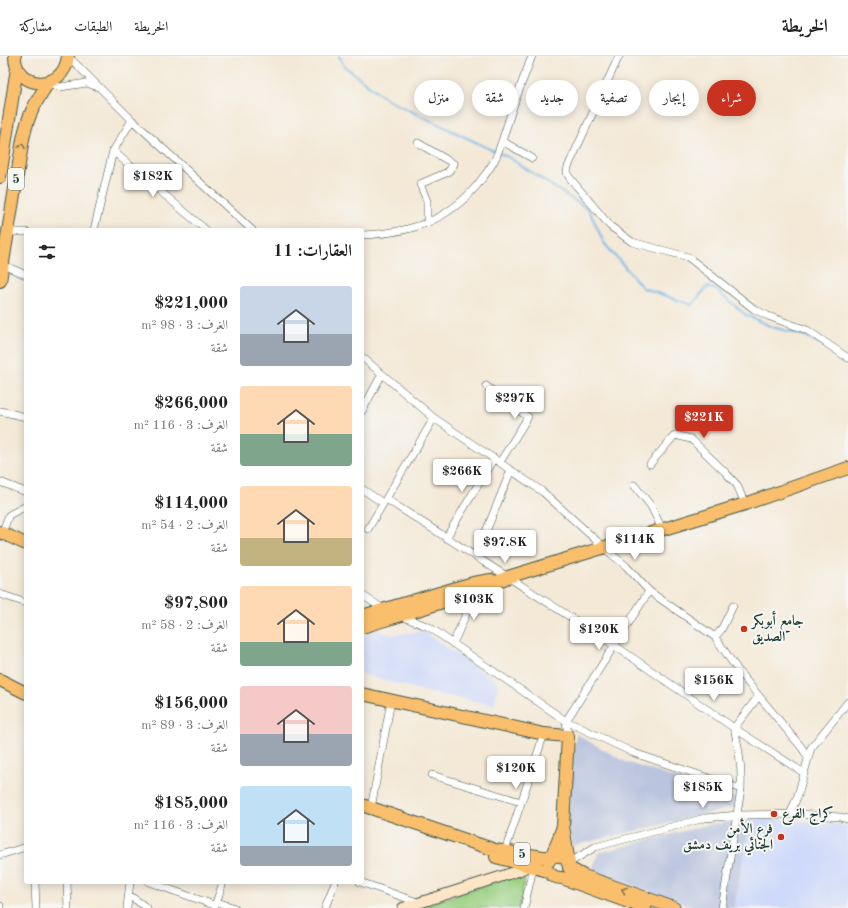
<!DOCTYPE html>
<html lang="ar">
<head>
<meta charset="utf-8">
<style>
  :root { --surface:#fff; --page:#f6f6f6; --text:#222; --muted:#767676; --line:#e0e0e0; --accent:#c8321e }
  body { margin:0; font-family:"Old Standard TT",Amiri,serif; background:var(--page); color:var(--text); direction:rtl; height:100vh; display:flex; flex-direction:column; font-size:15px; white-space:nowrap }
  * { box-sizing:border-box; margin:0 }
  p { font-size:13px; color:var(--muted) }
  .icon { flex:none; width:22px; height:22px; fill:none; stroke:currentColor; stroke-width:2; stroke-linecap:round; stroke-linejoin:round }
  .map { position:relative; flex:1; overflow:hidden; direction:ltr }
  .drawer { position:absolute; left:24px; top:172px; width:340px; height:656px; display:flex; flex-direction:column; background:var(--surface); border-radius:4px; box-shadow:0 2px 10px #0003; direction:rtl }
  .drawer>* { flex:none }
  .top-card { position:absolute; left:376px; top:24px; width:380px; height:36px; direction:rtl; display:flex; gap:8px }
  .price { position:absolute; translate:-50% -34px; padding:0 9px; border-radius:4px; background:#fff; color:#222; font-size:13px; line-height:26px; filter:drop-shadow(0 1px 2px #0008) }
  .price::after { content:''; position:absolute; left:50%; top:24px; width:12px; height:9px; margin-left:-6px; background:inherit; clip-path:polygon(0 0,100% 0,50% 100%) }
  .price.selected { background:var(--accent); color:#fff }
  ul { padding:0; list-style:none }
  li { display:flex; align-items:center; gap:12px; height:100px; padding:0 12px }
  li span { display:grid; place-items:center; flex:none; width:112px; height:80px; border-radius:4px; color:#555 }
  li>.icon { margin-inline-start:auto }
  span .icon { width:48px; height:48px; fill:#fffc; stroke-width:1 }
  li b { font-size:17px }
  h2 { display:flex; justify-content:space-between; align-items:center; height:48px; padding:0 12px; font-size:17px }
  .tag { padding:0 14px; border-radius:18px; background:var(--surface); box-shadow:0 2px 10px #0003; font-size:14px; line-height:36px }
  .tag.selected { background:var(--accent); color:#fff }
  header { display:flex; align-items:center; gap:24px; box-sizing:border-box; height:56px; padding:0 20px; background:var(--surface); border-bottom:1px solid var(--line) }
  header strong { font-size:19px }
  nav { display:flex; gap:22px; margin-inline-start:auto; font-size:14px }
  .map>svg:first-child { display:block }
</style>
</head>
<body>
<header>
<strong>الخريطة</strong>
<nav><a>الخريطة</a><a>الطبقات</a><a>مشاركة</a></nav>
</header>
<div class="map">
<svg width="848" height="852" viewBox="0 0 848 852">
  <rect width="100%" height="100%" fill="#f6f6f2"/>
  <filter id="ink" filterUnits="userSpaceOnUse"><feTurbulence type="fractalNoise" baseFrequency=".025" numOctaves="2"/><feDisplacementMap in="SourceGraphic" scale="8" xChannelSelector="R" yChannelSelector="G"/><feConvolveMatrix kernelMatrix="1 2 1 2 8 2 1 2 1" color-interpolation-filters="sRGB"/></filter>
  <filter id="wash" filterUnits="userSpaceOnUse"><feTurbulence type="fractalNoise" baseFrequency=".012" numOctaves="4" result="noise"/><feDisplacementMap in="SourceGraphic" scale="16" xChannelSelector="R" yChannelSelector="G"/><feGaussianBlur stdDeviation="0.9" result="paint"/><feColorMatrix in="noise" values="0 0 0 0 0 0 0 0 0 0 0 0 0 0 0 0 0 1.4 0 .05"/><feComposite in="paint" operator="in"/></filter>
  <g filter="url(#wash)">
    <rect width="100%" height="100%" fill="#f4e9d7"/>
    <path fill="#cfdafa" d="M372,571L392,579L422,575L498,626L495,649L430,637L362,618V574Z
      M750,763L786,764L848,769V852H734Z"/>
    <path fill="#bac4de" d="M576,678L626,706L736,742L735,751L572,790L567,770Z
      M750,763L734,852H696L595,816L593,811L598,797L707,769Z"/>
    <path fill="#9cd284" stroke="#5e885c" d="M520,818L525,824L519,852H416Z"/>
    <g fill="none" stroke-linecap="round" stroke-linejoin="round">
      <path stroke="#73b9ea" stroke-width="2" d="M339,0L344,10L388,44L492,94L508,101L589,154L604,187L643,232L692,249L707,231L715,233L746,259L772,271L806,280L827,291"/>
    </g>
  </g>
  <g filter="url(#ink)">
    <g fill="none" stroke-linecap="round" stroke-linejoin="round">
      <defs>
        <path id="street" d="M619,0L568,111L567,116L569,121L610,170L632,186L688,201L754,253L768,260L807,274L848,302
          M69,1L132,64L252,174
          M48,27L60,31L87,27L98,31
          M502,85L532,102
          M418,87L454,108L448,116L420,128L427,145V167
          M113,95L206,174
          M94,174L113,95L132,64
          M8,176H26
          M362,179C409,177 447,166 478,128C484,120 492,111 496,101C502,87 506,72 511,57C517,38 525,19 532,0
          M3,209L26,219
          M362,301L434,362L543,436L609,496L626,510L649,535L715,581L739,616L802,692L808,701
          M486,330L528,361L500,406
          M0,355L26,361
          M362,355L382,318
          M650,408L675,379L691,383L725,416L737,429L745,448
          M0,426L26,436
          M634,429L651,450L662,473
          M362,433L383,447
          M386,443L614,589L734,672L804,717
          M368,473L434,362
          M2,477L9,459L26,450
          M446,482L494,402
          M476,500L511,414
          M649,535L566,665L634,697L741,733
          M0,538L26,547
          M362,539L385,554
          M401,560L429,571L566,665L568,680
          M715,581L721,574L733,550
          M453,588L476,535
          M432,719L521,746
          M371,752L391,645
          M790,758L798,739L811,692L848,646
          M505,795L544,678
          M0,799L26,791
          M569,807L595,791L705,762L738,759L799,758L840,761L848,763
          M35,826L36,852
          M67,826L68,852
          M149,826L214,849L217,846L235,852
          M360,826L420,847
          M129,839L147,852
          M0,850V852
          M215,850L223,826
          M127,852L130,826
          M325,852L335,826
          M524,852L533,812
          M722,852L741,733C742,712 739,692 734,672L758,641"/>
        <path id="secondary" d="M403,852L518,815L528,810"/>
        <path id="primary" d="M15,0C14,33 64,38 68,0
          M0,121L17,12
          M0,225L23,83C28,59 35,47 48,27
          M0,476L26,488
          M362,560L473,527L491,524
          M362,571C411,556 461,542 508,521L745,448L848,412
          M0,624L26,637
          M362,638L544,678L568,680L563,770
          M362,749L495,794L550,802C560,797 568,801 569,812L584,820L674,852
          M496,801L548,815C552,820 555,822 562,822L645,852
          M549,805L558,785L563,770L569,807"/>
      </defs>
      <use href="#street" stroke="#3f574c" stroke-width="8"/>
      <use href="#secondary" stroke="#3f574c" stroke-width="12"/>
      <use href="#primary" stroke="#3f574c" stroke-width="14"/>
      <use href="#street" stroke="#fff" stroke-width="7"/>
      <use href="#secondary" stroke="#fde5c5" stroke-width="10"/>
      <use href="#primary" stroke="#f9bf6d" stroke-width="12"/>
    </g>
    <defs><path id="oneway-chevron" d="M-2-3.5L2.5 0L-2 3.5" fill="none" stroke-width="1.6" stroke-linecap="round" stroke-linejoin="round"/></defs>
    <g stroke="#81784e">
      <use href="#oneway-chevron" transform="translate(22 90) rotate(-81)"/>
      <use href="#oneway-chevron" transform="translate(624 834) rotate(-160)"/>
    </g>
  </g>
  <g fill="#c8321e" stroke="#f6f6f2" stroke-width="1.5">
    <circle cx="744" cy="573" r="4"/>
    <circle cx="774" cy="758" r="4"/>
    <circle cx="781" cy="781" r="4"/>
  </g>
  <g text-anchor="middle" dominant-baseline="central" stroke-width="4" stroke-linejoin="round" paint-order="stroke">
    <g fill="#f6f6f2" stroke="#60746d" stroke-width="1">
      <rect x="8" y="112" width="16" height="22" rx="3"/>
      <rect x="514" y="787" width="16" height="22" rx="3"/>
    </g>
    <g font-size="13" font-weight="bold" fill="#1f3d34">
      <text x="16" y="123">5</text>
      <text x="522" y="798">5</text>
    </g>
    <g font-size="14" font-weight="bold" fill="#1f3d34" stroke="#f6f6f2" text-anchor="start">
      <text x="752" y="565">جامع أبوبكر<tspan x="752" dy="16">الصديق</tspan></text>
      <text x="782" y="758">كراج الفرع</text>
      <text x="773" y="773" text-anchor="end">فرع الأمن<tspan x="773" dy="16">الجنائي بريف دمشق</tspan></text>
    </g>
  </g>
</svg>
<b class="price" style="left:153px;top:142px">$182K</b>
<b class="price" style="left:515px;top:364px">$297K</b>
<b class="price selected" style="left:704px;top:383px">$221K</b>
<b class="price" style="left:462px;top:437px">$266K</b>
<b class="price" style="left:635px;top:505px">$114K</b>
<b class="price" style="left:505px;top:508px">$97.8K</b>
<b class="price" style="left:474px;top:565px">$103K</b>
<b class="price" style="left:599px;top:595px">$120K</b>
<b class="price" style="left:714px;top:646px">$156K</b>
<b class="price" style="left:516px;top:734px">$120K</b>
<b class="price" style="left:703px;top:753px">$185K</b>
<div class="top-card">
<a class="tag selected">شراء</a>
<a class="tag">إيجار</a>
<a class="tag">تصفية</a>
<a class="tag">جديد</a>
<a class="tag">شقة</a>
<a class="tag">منزل</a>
</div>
<section class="drawer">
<h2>العقارات: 11<svg class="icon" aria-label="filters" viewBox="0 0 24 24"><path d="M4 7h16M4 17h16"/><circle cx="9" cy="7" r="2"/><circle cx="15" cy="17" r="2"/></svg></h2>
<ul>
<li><span style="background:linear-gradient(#c9d6e8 60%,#9aa5b1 0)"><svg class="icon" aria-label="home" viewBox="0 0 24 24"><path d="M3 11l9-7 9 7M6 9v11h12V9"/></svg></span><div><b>$221,000</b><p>الغرف: 3 · 98 m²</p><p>شقة</p></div></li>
<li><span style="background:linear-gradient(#ffd9b3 60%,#7fa58c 0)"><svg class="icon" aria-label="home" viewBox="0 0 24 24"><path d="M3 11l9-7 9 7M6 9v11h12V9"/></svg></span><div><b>$266,000</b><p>الغرف: 3 · 116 m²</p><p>شقة</p></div></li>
<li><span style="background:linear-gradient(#ffd9b3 65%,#c2b280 0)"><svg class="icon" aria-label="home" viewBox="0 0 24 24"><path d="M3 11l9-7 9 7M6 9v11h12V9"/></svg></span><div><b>$114,000</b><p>الغرف: 2 · 54 m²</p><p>شقة</p></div></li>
<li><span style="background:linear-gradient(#ffd9b3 70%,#7fa58c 0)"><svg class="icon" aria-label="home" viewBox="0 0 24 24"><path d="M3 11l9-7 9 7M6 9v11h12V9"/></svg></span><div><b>$97,800</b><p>الغرف: 2 · 58 m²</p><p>شقة</p></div></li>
<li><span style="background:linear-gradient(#f6c9c9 60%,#9aa5b1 0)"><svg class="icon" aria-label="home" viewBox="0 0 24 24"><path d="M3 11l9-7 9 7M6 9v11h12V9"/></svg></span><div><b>$156,000</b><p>الغرف: 3 · 89 m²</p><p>شقة</p></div></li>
<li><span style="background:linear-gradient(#bfe0f5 75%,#9aa5b1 0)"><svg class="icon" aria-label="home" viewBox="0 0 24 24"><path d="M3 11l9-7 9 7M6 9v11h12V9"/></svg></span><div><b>$185,000</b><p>الغرف: 3 · 116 m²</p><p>شقة</p></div></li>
</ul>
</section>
</div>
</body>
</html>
